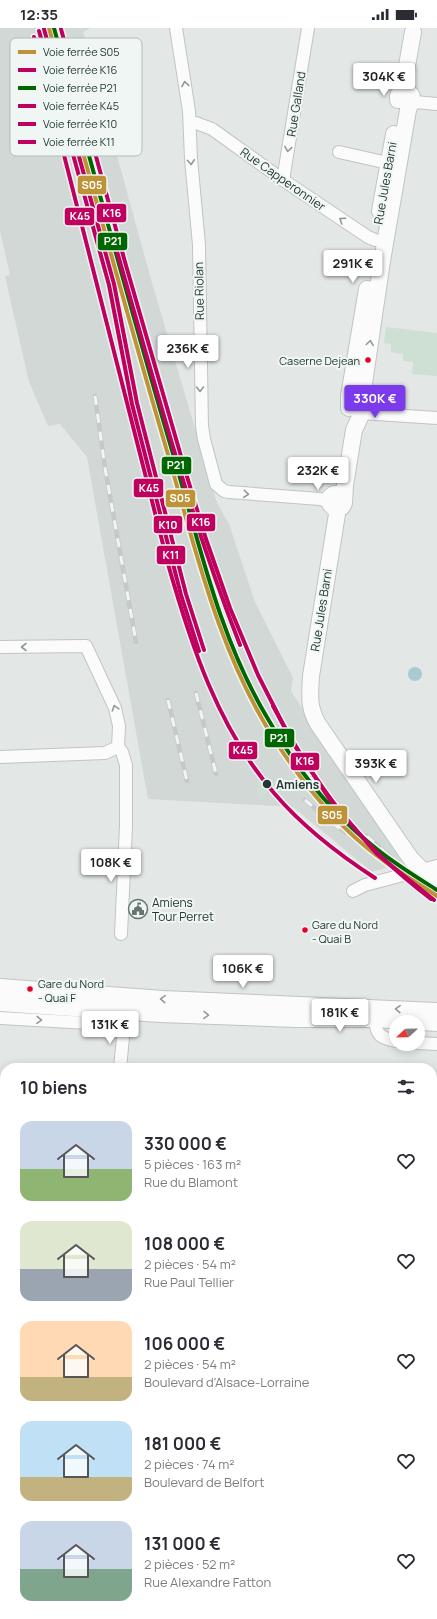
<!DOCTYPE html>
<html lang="fr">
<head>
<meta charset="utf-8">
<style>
  :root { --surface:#fff; --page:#f7f7f7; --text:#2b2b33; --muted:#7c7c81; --accent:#7c3aed }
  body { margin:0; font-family:Manrope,sans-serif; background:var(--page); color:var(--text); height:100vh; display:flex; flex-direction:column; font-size:15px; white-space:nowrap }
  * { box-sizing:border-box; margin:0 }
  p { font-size:13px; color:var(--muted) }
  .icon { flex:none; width:22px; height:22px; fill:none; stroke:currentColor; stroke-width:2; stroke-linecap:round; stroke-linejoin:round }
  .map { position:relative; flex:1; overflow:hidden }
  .panel { position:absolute; left:0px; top:1035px; width:437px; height:556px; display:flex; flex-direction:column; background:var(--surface); border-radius:16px 16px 0 0; box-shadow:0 2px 10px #0003 }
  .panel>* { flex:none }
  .needle { width:26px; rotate:248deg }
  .fabs { position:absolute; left:389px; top:987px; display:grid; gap:8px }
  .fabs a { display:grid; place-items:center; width:36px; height:36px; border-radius:50%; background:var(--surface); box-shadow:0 2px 10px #0003; font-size:20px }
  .price { position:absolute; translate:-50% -34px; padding:0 9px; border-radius:4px; background:#fff; color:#222; font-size:13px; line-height:26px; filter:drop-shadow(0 1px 2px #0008) }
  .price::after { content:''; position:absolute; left:50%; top:24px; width:12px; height:9px; margin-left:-6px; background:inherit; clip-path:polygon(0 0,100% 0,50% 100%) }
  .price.active { background:var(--accent); color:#fff }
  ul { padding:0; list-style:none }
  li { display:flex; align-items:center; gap:12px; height:100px; padding:0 20px }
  li span { display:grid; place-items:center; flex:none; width:112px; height:80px; border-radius:12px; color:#555 }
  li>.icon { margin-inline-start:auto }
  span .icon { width:48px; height:48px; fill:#fffc; stroke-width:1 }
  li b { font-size:17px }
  h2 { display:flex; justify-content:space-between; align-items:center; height:48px; padding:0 20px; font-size:17px }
  .status { display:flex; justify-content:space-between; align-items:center; height:28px; padding:0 20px; background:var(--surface); direction:ltr }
  .status svg { height:11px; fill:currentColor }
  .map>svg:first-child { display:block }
</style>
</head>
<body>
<div class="status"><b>12:35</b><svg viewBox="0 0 49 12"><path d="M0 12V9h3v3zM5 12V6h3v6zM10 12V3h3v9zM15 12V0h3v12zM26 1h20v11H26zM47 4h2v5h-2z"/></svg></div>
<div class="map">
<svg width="437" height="1591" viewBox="0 0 437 1591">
  <rect width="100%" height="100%" fill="#e3e7e5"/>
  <path fill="#d1d8d5" d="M0,0H90L83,4L98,50L97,55L152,255L217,475L229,496L255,574L293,650L291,663L401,833L398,836L372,844L293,779L148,771L87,429L60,396L48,398L29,354L5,248L10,247L0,203Z"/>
  <path fill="#cedfd3" d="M386,299L437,305V348L412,346L413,334L403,333V326L391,324V316L384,315Z
    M259,747L270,760L262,771H259V766H257Z"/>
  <path fill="#a8cad1" d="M408 646a7 7 0 1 1 14 0a7 7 0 1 1-14 0Z"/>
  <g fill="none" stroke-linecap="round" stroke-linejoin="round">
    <defs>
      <path id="minor" d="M176,0L189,83L191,131L199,217L202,398L204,411L216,456L224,463L229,464L320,471L330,474
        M411,75L415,74L437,76
        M190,95H196L212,101L283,152L368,209L375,212
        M339,124L388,135
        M283,152L308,0
        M362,385L437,390
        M0,619L86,618L115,680L119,698L118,719L122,724L126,737V798L121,906
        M0,729L105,725L118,719
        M353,863L365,857L437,838
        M0,990L124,997
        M375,991C376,1008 381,1010 396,1013
        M418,1015L437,1016
        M120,1040L125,989
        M0,1187L5,1188
        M432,1205L437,1225
        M432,1248H437
        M432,1374L437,1371
        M0,1546L5,1545
        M421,1586L425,1591
        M87,1591L88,1586
        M228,1591L229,1586"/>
      <path id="secondary" d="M398,72V68L403,60L413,4
        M380,183L394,106
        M349,380V368L367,261
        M344,470L340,466H334L330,469V476L333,479L338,480L342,479L344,475L345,457L354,402L362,385V369L382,233L408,82C410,75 416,69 408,64L401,65
        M336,480L337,486L311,648C310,667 308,679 318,696L411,831L422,842L437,850
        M0,959L163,971L437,983
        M0,975L160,986L296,991H375L437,995"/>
    </defs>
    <use href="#minor" stroke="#c0c4c2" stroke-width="14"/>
    <use href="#secondary" stroke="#bfc5c2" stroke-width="18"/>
    <use href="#minor" stroke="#fbfbfb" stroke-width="12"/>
    <use href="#secondary" stroke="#fbfbfb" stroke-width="16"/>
    <defs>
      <path id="rail" d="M95,368L105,440L136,614
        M196,665L216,746
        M168,672L187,753
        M305,772L327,791L380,830
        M367,808L398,836"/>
    </defs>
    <use href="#rail" stroke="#c6c9c8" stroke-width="4.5"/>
    <use href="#rail" stroke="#f0f6f4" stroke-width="3" stroke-dasharray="9" stroke-linecap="butt"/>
    <defs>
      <path id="rail-1" d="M49,0C88,144 127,287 169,430C197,527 220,628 276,714C304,757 338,799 380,830C398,844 418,855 437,868"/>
      <path id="rail-2" d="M61,1L125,234L185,442L206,511L230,580L258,647L291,712L330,772L377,826L434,872"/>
      <path id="rail-3" d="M54,0C94,145 133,291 176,436C201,523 221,613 268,691C295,738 330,784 373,818C393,835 415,848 437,862"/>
      <path id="rail-4" d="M34,9L168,536C191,617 218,700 274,765C303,799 338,826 375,850
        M114,213C153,348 188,485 240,617
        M273,678C316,758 358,816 431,871"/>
      <path id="rail-5" d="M44,1L114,256L137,375L186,566L204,622"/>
      <path id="rail-6" d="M39,3L109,257L132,376L181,567L199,623"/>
    </defs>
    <use href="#rail-1" stroke="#f0f6f4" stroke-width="7"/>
    <use href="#rail-2" stroke="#f0f6f4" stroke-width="7"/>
    <use href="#rail-3" stroke="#f0f6f4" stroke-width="7"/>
    <use href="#rail-4" stroke="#f0f6f4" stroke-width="7"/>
    <use href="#rail-5" stroke="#f0f6f4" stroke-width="7"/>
    <use href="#rail-6" stroke="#f0f6f4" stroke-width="7"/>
    <use href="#rail-1" stroke="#be9338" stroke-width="4"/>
    <use href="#rail-2" stroke="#bf005f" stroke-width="4"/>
    <use href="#rail-3" stroke="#060" stroke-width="4"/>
    <use href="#rail-4" stroke="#bf005f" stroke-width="4"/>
    <use href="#rail-5" stroke="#bf005f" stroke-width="4"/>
    <use href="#rail-6" stroke="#bf005f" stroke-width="4"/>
  </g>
  <defs><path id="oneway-chevron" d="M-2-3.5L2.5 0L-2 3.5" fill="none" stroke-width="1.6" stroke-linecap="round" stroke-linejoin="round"/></defs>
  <g stroke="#8f9a97">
    <use href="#oneway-chevron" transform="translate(185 56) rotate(-99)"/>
    <use href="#oneway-chevron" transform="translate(288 121) rotate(99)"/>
    <use href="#oneway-chevron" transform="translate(191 134) rotate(86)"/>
    <use href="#oneway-chevron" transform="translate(342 192) rotate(-146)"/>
    <use href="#oneway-chevron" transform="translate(370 315) rotate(-82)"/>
    <use href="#oneway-chevron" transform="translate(200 361) rotate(89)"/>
    <use href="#oneway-chevron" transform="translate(246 466) rotate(5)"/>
    <use href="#oneway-chevron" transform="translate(24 619) rotate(180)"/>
    <use href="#oneway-chevron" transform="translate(115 680) rotate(-108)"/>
    <use href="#oneway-chevron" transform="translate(163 971) rotate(-176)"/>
    <use href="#oneway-chevron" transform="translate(398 981) rotate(-178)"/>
    <use href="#oneway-chevron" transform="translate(206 987) rotate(1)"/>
    <use href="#oneway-chevron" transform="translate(39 992) rotate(3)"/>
  </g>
  <defs>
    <symbol id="civic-ring" viewBox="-11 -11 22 22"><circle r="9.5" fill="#f0f6f4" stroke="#667571" stroke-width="1.5"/><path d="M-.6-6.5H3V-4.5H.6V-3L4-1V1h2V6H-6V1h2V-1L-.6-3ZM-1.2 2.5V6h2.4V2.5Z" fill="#667571"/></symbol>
  </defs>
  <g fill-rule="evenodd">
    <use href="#civic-ring" x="127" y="870" width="22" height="22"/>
  </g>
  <g fill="#e4002b" stroke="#f0f6f4" stroke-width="1.5">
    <circle cx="368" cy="332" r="3.5"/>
    <circle cx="305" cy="902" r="3.5"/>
    <circle cx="30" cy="961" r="3.5"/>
  </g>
  <circle fill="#233833" stroke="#f0f6f4" stroke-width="1.5" cx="267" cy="756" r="5"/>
  <g text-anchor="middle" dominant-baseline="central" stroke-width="4" stroke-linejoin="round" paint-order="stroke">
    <g font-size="11" fill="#233833" stroke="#f0f6f4" text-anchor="start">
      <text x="360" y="332" text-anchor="end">Caserne Dejean</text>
      <text x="312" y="896">Gare du Nord<tspan x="312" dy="14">- Quai B</tspan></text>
      <text x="38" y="955">Gare du Nord<tspan x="38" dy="14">- Quai F</tspan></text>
    </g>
    <g font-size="12" fill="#233833" stroke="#f0f6f4">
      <text transform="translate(296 76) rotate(-81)">Rue Galland</text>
      <text transform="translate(283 151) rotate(35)">Rue Capperonnier</text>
      <text transform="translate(385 155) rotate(-80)">Rue Jules Barni</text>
      <text transform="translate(199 263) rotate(-91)">Rue Riolan</text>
      <text transform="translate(321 582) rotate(-81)">Rue Jules Barni</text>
    </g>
    <g font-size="12" font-weight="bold" fill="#233833" stroke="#f0f6f4" text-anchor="start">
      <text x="276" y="756">Amiens</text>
    </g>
    <g font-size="12" fill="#233833" stroke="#f0f6f4" text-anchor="start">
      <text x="152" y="874">Amiens<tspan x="152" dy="14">Tour Perret</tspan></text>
    </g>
  </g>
  <rect x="10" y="10" width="132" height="118" rx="6" fill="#f0f6f4" stroke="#b2bdba" stroke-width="1"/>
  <rect x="18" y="22" width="18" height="4" fill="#be9338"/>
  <rect x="18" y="40" width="18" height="4" fill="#bf005f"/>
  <rect x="18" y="58" width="18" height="4" fill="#060"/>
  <rect x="18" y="76" width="18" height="4" fill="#bf005f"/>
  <rect x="18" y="94" width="18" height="4" fill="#bf005f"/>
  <rect x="18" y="112" width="18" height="4" fill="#bf005f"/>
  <g font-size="11" fill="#233833">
    <text x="43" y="28">Voie ferrée S05</text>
    <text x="43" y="46">Voie ferrée K16</text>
    <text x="43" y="64">Voie ferrée P21</text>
    <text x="43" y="82">Voie ferrée K45</text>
    <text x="43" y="100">Voie ferrée K10</text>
    <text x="43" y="118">Voie ferrée K11</text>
  </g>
  <g stroke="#f0f6f4" stroke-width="1.5">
    <rect x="77" y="147" width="30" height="20" rx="4" fill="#be9338"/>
    <rect x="96" y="175" width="31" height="20" rx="4" fill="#bf005f"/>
    <rect x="64" y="179" width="31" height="19" rx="4" fill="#bf005f"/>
    <rect x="97" y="204" width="31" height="19" rx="4" fill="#060"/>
    <rect x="161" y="428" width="31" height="19" rx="4" fill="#060"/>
    <rect x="133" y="450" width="31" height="20" rx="4" fill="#bf005f"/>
    <rect x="165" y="461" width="31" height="19" rx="4" fill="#be9338"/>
    <rect x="186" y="485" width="30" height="19" rx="4" fill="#bf005f"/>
    <rect x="153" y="487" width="30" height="19" rx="4" fill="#bf005f"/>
    <rect x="156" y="517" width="30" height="20" rx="4" fill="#bf005f"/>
    <rect x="264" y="700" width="31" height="20" rx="4" fill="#060"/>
    <rect x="228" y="713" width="30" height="19" rx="4" fill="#bf005f"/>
    <rect x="290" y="724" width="30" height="19" rx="4" fill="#bf005f"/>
    <rect x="317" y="777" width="31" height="20" rx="4" fill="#be9338"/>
  </g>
  <g font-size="11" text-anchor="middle" font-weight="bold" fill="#fff">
    <text x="92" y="161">S05</text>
    <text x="112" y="189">K16</text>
    <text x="80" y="192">K45</text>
    <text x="113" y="217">P21</text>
    <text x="176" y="441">P21</text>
    <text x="149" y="464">K45</text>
    <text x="180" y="474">S05</text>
    <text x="201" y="498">K16</text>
    <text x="168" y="501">K10</text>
    <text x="171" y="531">K11</text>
    <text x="279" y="714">P21</text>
    <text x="243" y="726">K45</text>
    <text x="305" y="737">K16</text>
    <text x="332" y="791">S05</text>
  </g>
</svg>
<div class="fabs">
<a><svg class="needle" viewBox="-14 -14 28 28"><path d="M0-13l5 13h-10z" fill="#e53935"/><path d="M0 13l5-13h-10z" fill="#7c7c81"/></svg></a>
</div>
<b class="price" style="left:384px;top:69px">304K €</b>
<b class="price" style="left:353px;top:256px">291K €</b>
<b class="price" style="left:188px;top:341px">236K €</b>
<b class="price active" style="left:375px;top:391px">330K €</b>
<b class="price" style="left:318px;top:463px">232K €</b>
<b class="price" style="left:376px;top:756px">393K €</b>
<b class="price" style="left:111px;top:855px">108K €</b>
<b class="price" style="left:243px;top:961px">106K €</b>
<b class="price" style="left:340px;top:1005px">181K €</b>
<b class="price" style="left:110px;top:1017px">131K €</b>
<section class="panel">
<h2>10 biens<svg class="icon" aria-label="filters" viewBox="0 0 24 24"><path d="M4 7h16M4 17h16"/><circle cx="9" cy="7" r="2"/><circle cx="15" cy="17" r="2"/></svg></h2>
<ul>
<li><span style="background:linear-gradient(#c9d6e8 60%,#8fb573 0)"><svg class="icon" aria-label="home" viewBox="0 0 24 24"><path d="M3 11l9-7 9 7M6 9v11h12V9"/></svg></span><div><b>330 000 €</b><p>5 pièces · 163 m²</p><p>Rue du Blamont</p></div><svg class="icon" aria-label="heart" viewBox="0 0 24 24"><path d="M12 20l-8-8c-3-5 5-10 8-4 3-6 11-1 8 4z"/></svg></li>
<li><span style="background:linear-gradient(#dfe7d0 60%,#9aa5b1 0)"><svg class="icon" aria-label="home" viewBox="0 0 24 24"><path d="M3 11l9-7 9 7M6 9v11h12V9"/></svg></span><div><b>108 000 €</b><p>2 pièces · 54 m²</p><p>Rue Paul Tellier</p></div><svg class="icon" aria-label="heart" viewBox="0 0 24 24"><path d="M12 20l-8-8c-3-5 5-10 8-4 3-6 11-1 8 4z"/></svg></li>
<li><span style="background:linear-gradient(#ffd9b3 70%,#c2b280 0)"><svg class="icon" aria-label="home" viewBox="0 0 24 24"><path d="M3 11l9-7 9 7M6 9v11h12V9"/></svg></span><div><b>106 000 €</b><p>2 pièces · 54 m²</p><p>Boulevard d'Alsace-Lorraine</p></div><svg class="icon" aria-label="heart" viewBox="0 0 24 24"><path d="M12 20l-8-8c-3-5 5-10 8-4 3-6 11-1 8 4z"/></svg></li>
<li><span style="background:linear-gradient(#bfe0f5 70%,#c2b280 0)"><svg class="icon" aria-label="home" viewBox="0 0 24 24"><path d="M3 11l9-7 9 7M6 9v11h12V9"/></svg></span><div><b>181 000 €</b><p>2 pièces · 74 m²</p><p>Boulevard de Belfort</p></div><svg class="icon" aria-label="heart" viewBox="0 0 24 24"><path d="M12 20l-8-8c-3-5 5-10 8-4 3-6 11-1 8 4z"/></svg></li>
<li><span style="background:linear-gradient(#c9d6e8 60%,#7fa58c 0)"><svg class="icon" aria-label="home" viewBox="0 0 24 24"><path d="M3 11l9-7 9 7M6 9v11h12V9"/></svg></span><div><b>131 000 €</b><p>2 pièces · 52 m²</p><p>Rue Alexandre Fatton</p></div><svg class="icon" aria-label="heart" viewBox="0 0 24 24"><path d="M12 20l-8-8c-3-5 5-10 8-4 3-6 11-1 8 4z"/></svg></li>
</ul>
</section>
</div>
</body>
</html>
